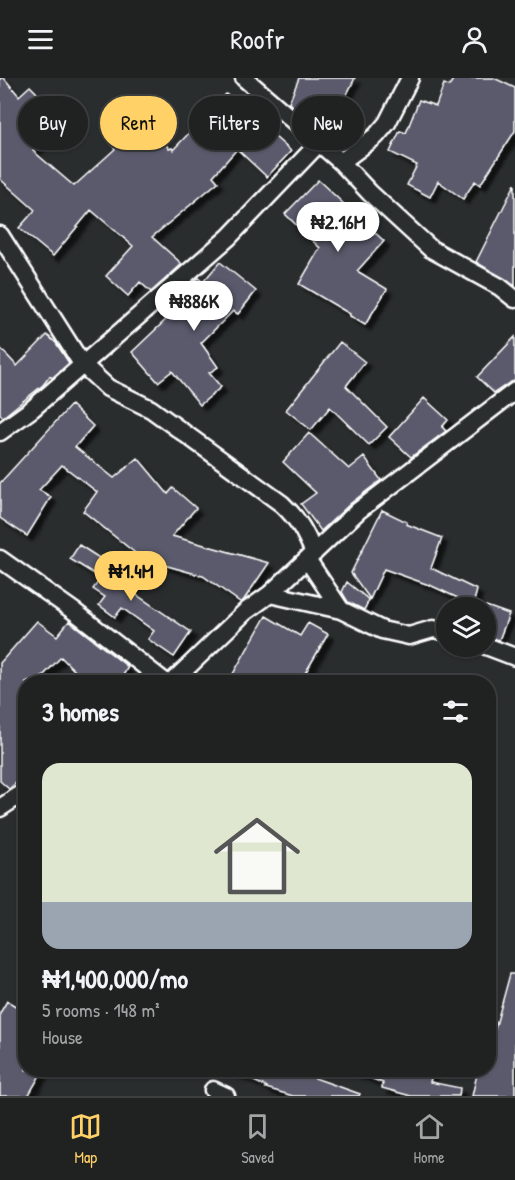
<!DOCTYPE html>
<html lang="en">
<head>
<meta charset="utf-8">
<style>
  :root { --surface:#202222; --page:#2d2f2f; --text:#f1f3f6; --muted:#a2a4a5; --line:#3d3f40; --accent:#ffd166 }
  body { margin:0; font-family:"Patrick Hand",sans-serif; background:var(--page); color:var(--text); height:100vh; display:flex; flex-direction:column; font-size:22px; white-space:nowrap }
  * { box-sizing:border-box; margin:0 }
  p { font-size:20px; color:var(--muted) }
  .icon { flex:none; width:33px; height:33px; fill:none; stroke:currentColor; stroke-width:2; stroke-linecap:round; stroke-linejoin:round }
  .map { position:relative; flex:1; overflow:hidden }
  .details { position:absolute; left:18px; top:597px; width:478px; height:402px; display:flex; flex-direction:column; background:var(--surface); border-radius:24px; box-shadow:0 2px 4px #0004,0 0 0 2px var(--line) }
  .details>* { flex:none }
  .guide { position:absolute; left:18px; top:18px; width:480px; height:54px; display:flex; gap:12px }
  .controls { position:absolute; left:436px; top:519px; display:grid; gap:12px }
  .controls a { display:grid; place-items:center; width:60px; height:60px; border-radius:50%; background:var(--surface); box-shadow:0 2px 4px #0004,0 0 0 2px var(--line); font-size:30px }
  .price { position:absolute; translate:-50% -51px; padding:0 14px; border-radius:21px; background:#fff; color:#222; font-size:20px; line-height:39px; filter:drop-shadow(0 2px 3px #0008) }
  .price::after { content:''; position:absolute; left:50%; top:36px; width:18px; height:14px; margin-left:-9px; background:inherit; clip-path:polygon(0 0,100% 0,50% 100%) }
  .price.active { background:var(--accent); color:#111 }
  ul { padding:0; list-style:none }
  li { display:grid; align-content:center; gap:12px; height:318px; padding:0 24px }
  li span { display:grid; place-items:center; height:186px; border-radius:18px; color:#555 }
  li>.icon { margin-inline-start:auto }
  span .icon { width:108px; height:108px; fill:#fffc; stroke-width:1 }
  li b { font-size:26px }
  h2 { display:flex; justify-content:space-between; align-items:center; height:72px; padding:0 24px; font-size:26px }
  .tag { padding:0 21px; border-radius:27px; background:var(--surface); box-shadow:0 2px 4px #0004,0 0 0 2px var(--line); font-size:21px; line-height:54px }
  .tag.active { background:var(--accent); color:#111 }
  header { display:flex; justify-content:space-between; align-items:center; height:78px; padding:0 24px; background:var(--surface); font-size:27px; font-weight:600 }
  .tab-bar { display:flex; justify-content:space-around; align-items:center; height:84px; border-top:2px solid var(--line); background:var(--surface); font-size:16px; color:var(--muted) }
  .tab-bar a { display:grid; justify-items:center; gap:3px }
  .tab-bar .active { color:var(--accent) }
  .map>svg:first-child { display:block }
</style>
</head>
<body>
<header><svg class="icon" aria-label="menu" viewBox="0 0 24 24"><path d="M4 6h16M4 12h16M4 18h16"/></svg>Roofr<svg class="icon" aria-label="person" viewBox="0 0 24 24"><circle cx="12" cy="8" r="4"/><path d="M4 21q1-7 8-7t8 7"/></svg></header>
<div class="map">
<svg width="515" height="1018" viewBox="0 0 515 1018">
  <defs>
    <filter id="shadow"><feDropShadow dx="5.5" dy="5.5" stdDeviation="1.5" flood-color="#0009"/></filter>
  </defs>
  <rect width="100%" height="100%" fill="#2a2d2e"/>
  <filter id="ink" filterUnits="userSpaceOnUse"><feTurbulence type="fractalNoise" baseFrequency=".0167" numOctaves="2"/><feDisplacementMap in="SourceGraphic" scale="12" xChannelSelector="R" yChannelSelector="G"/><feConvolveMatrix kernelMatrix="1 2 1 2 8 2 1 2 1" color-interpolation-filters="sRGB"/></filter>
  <g filter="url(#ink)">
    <path fill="#5a5a6c" stroke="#fff" stroke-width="1.5" filter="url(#shadow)" d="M0,0H4L19,18L30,8L61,39L47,53L50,56L33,73L74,108L115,71L106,58L142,32L169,71L172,70L173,72L226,16L291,73L267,99L237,71L213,98L218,104L152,159L182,186L151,214L140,204L128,218L106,198L133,168L91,132L53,178L19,150L35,132L0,101Z
      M299,0H355L335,40L359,51L354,61L349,65L317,49L320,43L300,35L289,25Z
      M454,0H494L515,10V53L480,107L475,103L463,121L438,103L430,119L407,107L417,87L390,74L400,53L406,55L419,22L436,28L444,6L449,8Z
      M318,102L384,163L357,193L387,211L365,247L350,238V236L299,206L320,170L285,136Z
      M515,106V208L476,184Z
      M220,184L256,213L238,236L233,233L201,265L218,289L209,295L221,309L200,327L172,293L158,304L132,274L174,234L166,228L198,200L203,204Z
      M47,257L56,265L69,285L52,300L50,298L43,307L3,339L0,336V270L17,288Z
      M515,259V303L509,305L494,315L477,299Z
      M340,264L365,284L346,308L387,349L369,367L330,329L311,352L286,332Z
      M424,320L448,342L442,349L446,353L411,379L389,359Z
      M71,327L93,348L75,369L114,400L138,380L168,416L173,410L196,430L172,458L269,485L243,523L240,524L203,498L157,485L152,482L149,486L83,433L97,414L62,387L39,412L51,419L27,458L0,440V405Z
      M309,355L349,391L364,379L381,402L351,425L321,453L301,426L316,415L283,384Z
      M382,432L407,444L406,446L442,460L431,490L477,512L473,527L432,508L384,491L370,521L351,495Z
      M79,467L137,504L131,513L191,554L174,579L148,561L154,553L122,530L115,539L99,527L105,519L93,511L101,500L70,481Z
      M347,504L369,522L364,532L348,524L342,514Z
      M486,528L509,536L499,562L486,558Z
      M266,538L300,558L308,545L328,556L300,604H248L233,596Z
      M37,543L57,558L69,543L128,589L119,604H86L61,579L37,604H26V696L9,711L0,703V585Z
      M510,896H515V1018H472L478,992H489V949L495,951Z
      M7,923L26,934V992H43L28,1018H0V935Z
      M230,992H292L360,1016L359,1018H293L266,1010L267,1009Z
      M352,992H433L430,1004L460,1010L459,1018H411L382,1010L383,1005L352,993Z"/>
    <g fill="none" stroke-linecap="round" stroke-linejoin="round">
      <defs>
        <path id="street" d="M244,0L341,84L370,115L431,171L500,209L515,221
          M341,84L376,58L387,45L410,0
          M0,157L82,286L108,310L151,331L282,426C299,442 305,454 314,475
          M0,354L32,331L229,159L319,65
          M0,481L75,534L165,604
          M307,481L341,532
          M270,516L341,532L382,552L409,558L433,551L447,554
          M486,568L515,579
          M172,604L245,534L270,516L358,433L515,313
          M0,730L26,713
          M213,1012L226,1018"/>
      </defs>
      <use href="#street" stroke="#fff" stroke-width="21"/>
      <use href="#street" stroke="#2a2d2e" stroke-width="16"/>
    </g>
  </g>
</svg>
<div class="controls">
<a><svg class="icon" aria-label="layers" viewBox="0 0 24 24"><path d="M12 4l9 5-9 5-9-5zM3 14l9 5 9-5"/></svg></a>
</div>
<b class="price" style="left:338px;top:175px">₦2.16M</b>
<b class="price" style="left:194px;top:254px">₦886K</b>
<b class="price active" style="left:131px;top:524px">₦1.4M</b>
<div class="guide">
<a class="tag">Buy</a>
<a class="tag active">Rent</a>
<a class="tag">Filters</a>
<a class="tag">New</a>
</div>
<section class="details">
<h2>3 homes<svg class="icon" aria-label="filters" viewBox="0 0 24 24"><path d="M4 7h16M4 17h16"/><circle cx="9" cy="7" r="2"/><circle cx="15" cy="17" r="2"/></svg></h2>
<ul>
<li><span style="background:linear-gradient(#dfe7d0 75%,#9aa5b1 0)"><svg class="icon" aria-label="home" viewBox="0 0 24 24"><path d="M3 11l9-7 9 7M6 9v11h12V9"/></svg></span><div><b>₦1,400,000/mo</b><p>5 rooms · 148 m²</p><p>House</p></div></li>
</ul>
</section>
</div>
<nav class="tab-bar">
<a class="active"><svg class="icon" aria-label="map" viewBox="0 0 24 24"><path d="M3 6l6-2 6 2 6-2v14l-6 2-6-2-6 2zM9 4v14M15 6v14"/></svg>Map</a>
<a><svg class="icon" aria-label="saved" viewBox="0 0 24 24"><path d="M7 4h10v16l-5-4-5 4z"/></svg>Saved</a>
<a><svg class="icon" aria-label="home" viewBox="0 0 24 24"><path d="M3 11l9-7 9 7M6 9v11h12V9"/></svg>Home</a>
</nav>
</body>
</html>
